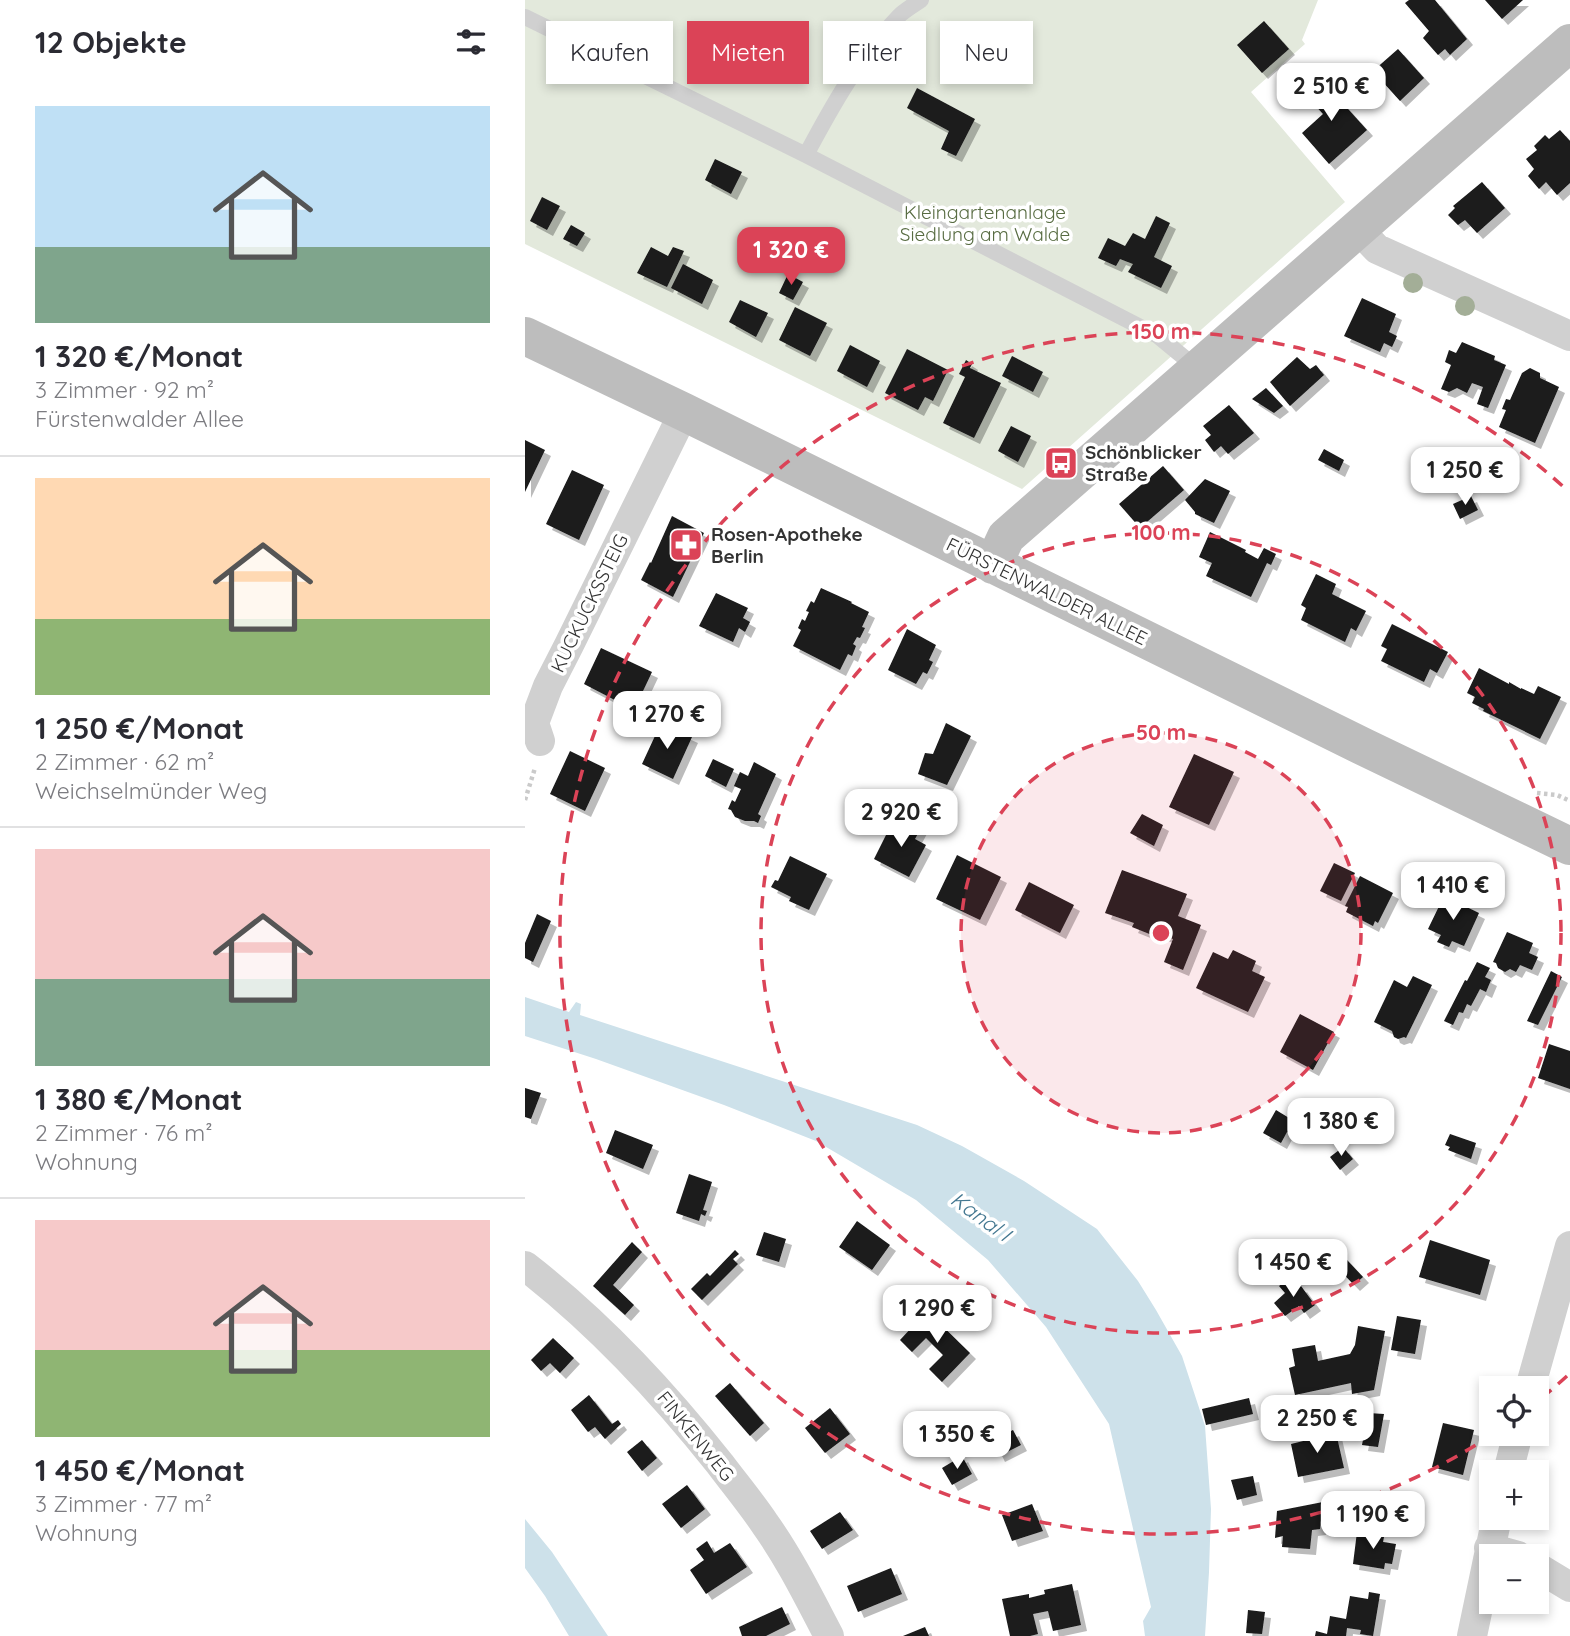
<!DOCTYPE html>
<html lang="de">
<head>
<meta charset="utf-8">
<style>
  :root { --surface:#fff; --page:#f2f2f3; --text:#2b2b33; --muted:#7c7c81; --line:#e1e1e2; --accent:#db4357 }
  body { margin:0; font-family:Quicksand,sans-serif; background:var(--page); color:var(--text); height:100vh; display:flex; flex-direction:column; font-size:26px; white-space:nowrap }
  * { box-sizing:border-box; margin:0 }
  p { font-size:23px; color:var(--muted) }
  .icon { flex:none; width:38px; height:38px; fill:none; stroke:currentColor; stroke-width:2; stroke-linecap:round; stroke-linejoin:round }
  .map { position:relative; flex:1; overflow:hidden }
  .side { display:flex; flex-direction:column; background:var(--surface); width:525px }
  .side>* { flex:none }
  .guide { position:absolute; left:21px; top:21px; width:665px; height:63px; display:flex; gap:14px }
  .tools { position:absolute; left:954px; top:1376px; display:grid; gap:14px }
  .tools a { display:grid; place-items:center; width:70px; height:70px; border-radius:0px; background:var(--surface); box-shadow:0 4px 10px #0003; font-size:35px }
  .price { position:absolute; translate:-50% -60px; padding:0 16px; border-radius:14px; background:#fff; color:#222; font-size:23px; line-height:46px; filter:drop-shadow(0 2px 4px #0008) }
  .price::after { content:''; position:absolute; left:50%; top:42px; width:21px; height:16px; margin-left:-10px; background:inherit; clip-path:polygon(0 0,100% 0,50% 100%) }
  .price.active { background:var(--accent); color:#fff }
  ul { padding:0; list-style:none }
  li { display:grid; align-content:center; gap:14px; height:371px; padding:0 35px }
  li+li { border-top:2px solid var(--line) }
  li span { display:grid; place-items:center; height:217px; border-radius:0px; color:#555 }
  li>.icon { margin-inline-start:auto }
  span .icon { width:126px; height:126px; fill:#fffc; stroke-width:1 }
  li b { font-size:30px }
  h2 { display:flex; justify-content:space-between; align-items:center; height:84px; padding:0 35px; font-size:30px }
  .chip { padding:0 24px; border-radius:0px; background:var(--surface); box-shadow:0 4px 10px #0003; font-size:24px; line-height:63px }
  .chip.active { background:var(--accent); color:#fff }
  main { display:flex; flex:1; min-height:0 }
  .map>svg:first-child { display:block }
</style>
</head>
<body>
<main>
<section class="side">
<h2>12 Objekte<svg class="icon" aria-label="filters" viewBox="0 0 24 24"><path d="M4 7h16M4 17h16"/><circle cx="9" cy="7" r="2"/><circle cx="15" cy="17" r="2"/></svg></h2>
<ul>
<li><span style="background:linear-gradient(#bfe0f5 65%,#7fa58c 0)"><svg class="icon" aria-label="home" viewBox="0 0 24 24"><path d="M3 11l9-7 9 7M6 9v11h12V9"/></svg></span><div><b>1 320 €/Monat</b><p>3 Zimmer · 92 m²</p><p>Fürstenwalder Allee</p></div></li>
<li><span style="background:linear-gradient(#ffd9b3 65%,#8fb573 0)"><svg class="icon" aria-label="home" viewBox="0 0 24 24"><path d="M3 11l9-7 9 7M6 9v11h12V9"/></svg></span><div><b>1 250 €/Monat</b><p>2 Zimmer · 62 m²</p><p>Weichselmünder Weg</p></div></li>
<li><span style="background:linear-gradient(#f6c9c9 60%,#7fa58c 0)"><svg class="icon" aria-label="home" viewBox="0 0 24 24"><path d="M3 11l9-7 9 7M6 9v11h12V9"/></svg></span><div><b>1 380 €/Monat</b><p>2 Zimmer · 76 m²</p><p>Wohnung</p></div></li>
<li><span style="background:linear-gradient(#f6c9c9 60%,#8fb573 0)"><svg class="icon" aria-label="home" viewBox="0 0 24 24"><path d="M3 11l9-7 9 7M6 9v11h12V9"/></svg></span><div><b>1 450 €/Monat</b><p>3 Zimmer · 77 m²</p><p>Wohnung</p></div></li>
</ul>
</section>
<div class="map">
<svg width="1045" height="1636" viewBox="0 0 1045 1636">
  <defs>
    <filter id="shadow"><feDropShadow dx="6" dy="6" stdDeviation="0" flood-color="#0004"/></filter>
  </defs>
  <rect width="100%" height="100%" fill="#fff"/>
  <path fill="#e3e9dc" d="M0,0H793L777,40L780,44L726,92L820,202L497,489L0,244Z"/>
  <path fill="#cde1ea" d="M0,997L44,1012L51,1002L56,1004L55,1015L392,1125L437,1146L499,1181L572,1229L613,1281L631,1310L657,1356L680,1426L686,1509L684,1572L680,1636H620L618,1621L626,1607L584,1424L521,1327L463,1260L391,1200L291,1141L199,1105L71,1059L0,1036Z
    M0,1519L27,1552L83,1636H44L20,1596L0,1568Z"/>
  <path fill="#1a1a1a" filter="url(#shadow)" d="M884,0H910L942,39L925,55L920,49L913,55L898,38L904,31L880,3Z
    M960,0H998L977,19Z
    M739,21L764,49L737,73L712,45Z
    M873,49L899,78L875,101L848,71Z
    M794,77L842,130L804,164L777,133L798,114L778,92Z
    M392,88L450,119L431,156L416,149L424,131L382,108Z
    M1035,130L1045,141V183L1032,195L1021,182L1014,189L1003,176L1009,169L1001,159L1012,150L1009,146L1020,135L1024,139Z
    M190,159L217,172L206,194L180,180Z
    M957,182L980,208L952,233L940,220L933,225L923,215L930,208L928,206Z
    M17,197L35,206L22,230L5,221Z
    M631,216L645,223L629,257L647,266L636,288L603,272L608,264L595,259L591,266L573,258L583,238L600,246L608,233L620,239Z
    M46,225L60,233L52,246L38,239Z
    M126,247L143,256L148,247L159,251L142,287L112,273Z
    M158,264L188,280L177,304L146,288Z
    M263,274L278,282L268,300L254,293Z
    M837,298L871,314L864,332L872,336L867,347L859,343L855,352L819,336Z
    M215,300L243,313L231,337L204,322Z
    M270,307L302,323L285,356L254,340Z
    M937,342L970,356L969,360L981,365L963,408L952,404L958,387L947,383L942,393L932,388L924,392L916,389L926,365L920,362L924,350L931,353Z
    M325,345L355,361L342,387L312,371Z
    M382,349L423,370L408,401L400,397L393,410L360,393Z
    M487,356L518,372L508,392L477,376Z
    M772,357L785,369L791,365L799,375L765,406L745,382Z
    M441,360L447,364L445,368L476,383L449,438L418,423L440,377L434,374Z
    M1005,368L1015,373V378L1034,387L1010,443L974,427L981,410L977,409L981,399L985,400L997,373Z
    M741,388L758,406L749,413L727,399Z
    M704,405L729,433L703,454L696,446L689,452L680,440L686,435L678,426Z
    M486,426L506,436L493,462L473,451Z
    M0,440L20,450L0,492Z
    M799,449L819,460L814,471L793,460Z
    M638,466L659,490L615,528L594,504Z
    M47,470L79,485L54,540L21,524Z
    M680,479L705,491L689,523L670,514V512L660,500Z
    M946,496L953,510L935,519L928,504Z
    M147,516L179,533L148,597L116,580L125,562L126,563Z
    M685,532L721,550L720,552L733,559L739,548L751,554L746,565L742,563L726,597L681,576L687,563L674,557Z
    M791,574L811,584L807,594L841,611L831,631L826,628L820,642L776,620L781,608L776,605Z
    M296,588L327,602L326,603L344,612L337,627L340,628L335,638L332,637L328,644L331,646L327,656L323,654L315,670L268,646L276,630L273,628L277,619L280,621L284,612L281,611L286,601L289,603Z
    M191,593L223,608L218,618L225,622L220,632L214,628L208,642L174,626Z
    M867,624L923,652L912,673L905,669L899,682L856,661L862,649L856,646Z
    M382,629L411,645L404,660L408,662L402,674L398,672L391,684L363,670Z
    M76,648L127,672L109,710L59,684Z
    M954,668L984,684V682L996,689V688L1009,694L1013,686L1036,697L1015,739L958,711L959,709L947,703L950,697L942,693Z
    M136,723L167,737L148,779L117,764Z
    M421,723L446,736L422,785L393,774L400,753L408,754Z
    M45,751L80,768L60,811L25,794Z
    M669,754L709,772L684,825L644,807Z
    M188,759L209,769L201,787L180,776Z
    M229,762L251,774L233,814L236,816L233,823L229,821H220L210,817L206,810L203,809L207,800L210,802L216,789L209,786L215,772L223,776Z
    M617,814L638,825L629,846L605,833Z
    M382,819L397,826L390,839L401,845L384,877L349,859L365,827L375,832Z
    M432,855L476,877L455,920L411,899Z
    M265,856L302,874L284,910L264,901L266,897L246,887L250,880L253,881Z
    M809,863L830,873L816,901L795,891Z
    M597,870L662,894L653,916L676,925L658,970L639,962L648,939L628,932L627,935L607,927L609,923L580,913Z
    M835,876L868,893L853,923L850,921L848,926L821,912L823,907L820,906Z
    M504,882L549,905L535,933L490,910Z
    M919,896L954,913L939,946L927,941L924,947L912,942L916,935L903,929Z
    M12,914L26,921L8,962L0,958V943Z
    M982,932L1008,943L1004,953L1013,957L1007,970L995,965L991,972L985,969L980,972L973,968L971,963L968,962Z
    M708,950L731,961L727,971L740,977L723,1012L671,988L688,952L703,959Z
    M952,962L965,968L960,977L966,980L961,992L955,989L946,1006L942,1004L938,1013L934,1012L928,1025L919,1021L940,980L942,981Z
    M1026,971L1037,977L1013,1025L1002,1021Z
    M888,976L907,985L881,1038L879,1037L873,1039L869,1037L867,1031L849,1022L869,980L882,987Z
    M775,1014L809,1032L788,1070L755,1052Z
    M1024,1044L1045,1051V1089L1013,1078Z
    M0,1088L16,1093L6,1119L0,1117Z
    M751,1110L769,1121L770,1117L778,1122L770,1136L762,1132L756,1143L738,1133Z
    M90,1130L128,1145L118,1169L81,1153Z
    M925,1134L951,1143L946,1159L923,1150L925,1147L920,1145Z
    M818,1147L828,1159L815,1170L805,1157Z
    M164,1174L187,1182L178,1210L182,1211L180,1216L176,1214L174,1221L151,1213Z
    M332,1221L365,1245L347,1270L314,1247Z
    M239,1232L261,1239L254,1262L231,1255Z
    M905,1240L965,1260L955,1295L894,1277Z
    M107,1242L117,1252L88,1285L109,1305L100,1315L68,1286Z
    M805,1242L838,1277L829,1285L806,1261L810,1258L799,1247Z
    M210,1250L214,1254L208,1259L213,1264L177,1300L166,1289L182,1273L185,1276Z
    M763,1279L772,1289L776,1286L790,1305L779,1313L774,1306L760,1316L749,1303L760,1293L754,1286Z
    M402,1311L445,1353L417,1382L404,1369L418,1355L401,1338L387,1352L375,1340Z
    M872,1316L896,1320L890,1354L866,1350Z
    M833,1326L860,1331L849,1390L827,1394L826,1383L770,1395L764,1368L770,1366L767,1349L790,1345L793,1361L825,1354L830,1345Z
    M28,1338L49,1358L35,1373L25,1363L16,1371L6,1360Z
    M205,1383L239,1423L225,1436L190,1396Z
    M64,1395L87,1424L93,1420L96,1424L80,1439L70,1427L63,1432L46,1410Z
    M724,1398L728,1414L681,1425L677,1409Z
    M305,1408L325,1434L300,1453L280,1428Z
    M843,1413L859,1414L853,1447L837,1445Z
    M918,1423L949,1430L938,1475L907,1467Z
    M473,1429L476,1436L488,1430L496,1445L474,1456L463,1433Z
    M811,1433L819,1468L773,1477L766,1444Z
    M117,1440L132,1458L117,1471L102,1452Z
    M437,1456L447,1474L427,1485L417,1468Z
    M728,1476L732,1495L712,1500L706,1480Z
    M162,1485L180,1509L156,1528L137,1504Z
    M798,1502L795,1529L787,1530L785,1549L757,1547L758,1536L750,1538L752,1511Z
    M507,1504L518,1531L487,1541L477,1515Z
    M315,1512L328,1530L297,1549L285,1531Z
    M837,1512L862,1517L860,1529L835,1525Z
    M832,1532L859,1537L858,1542L871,1544L867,1564L860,1563L859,1569L828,1564Z
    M182,1541L189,1553L205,1543L222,1567L181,1594L165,1570L179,1560L171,1549Z
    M366,1568L377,1594L333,1612L322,1586Z
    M547,1584L556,1625L528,1631L523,1611L508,1614L513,1634L505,1636H485L477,1599L504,1594V1598L520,1594L519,1590Z
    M844,1592L855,1594L848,1636L835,1634L836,1630L822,1628L821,1636H790L791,1631L802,1634L805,1616L821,1619L825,1596L843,1599Z
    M257,1607L265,1624L241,1636H217L214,1627Z
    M723,1610L740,1612L737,1634L721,1633Z
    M400,1627L404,1636H378Z"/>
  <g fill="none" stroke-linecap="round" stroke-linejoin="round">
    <path stroke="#cacaca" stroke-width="4.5" stroke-dasharray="3.5 3.5" stroke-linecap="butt" d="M1012,793L1032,795L1045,801
      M0,800L10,768"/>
    <path stroke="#d0d0d0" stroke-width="16" d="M0,17L281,155L633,336L673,369
      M281,155C307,106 335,56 374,16C380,10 389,5 396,0"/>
    <path stroke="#d0d0d0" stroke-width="30" d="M834,230L852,249L1045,336
      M15,741L9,723L23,686L44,645L159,412
      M0,1266C74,1323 137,1391 195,1464C210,1484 226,1503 240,1524C265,1559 284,1598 304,1636
      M1005,1388L1045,1246
      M983,1472L993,1433
      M964,1548L993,1556
      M1012,1567L1045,1587
      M947,1636L972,1517"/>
    <path stroke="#bdbdbd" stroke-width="38" d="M0,336L159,412L839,747L1045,846
      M468,565L481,537L1045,43"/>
  </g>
  <g fill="#a3ae97">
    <circle cx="888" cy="283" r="10"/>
    <circle cx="940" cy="306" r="10"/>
  </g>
  <circle cx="636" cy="933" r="200" fill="#db4357" fill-opacity=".12"/>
  <g fill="none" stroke="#db4357" stroke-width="3.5" stroke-dasharray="12 9">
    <circle cx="636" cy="933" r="200"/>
    <circle cx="636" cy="933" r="400"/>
    <path d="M1042 1376A601 601 0 0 1 1014 1400M968 1434A601 601 0 1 1 1042 490"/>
  </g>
  <defs>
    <symbol id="bus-square" viewBox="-11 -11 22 22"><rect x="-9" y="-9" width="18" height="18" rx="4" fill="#db4357" stroke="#fff"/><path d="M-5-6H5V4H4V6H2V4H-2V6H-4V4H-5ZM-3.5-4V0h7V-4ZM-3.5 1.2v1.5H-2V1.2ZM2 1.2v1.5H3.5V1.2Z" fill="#fff"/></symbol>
    <symbol id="pharmacy-square" viewBox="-11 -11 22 22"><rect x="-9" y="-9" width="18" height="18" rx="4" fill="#db4357" stroke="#fff"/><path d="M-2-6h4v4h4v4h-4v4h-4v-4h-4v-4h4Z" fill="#fff"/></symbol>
  </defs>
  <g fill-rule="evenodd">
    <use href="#bus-square" x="517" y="444" width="38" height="38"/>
    <use href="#pharmacy-square" x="142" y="526" width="38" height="38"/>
  </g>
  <g text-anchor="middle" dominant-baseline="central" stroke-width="7" stroke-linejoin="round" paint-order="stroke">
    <g font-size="19" fill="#586c42" stroke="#fff">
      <text x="460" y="212">Kleingartenanlage<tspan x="460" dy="22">Siedlung am Walde</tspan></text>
    </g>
    <g font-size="19" font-weight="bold" fill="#333" stroke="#fff" text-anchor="start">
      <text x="560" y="452">Schönblicker<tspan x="560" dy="22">Straße</tspan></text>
      <text x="186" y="534">Rosen-Apotheke<tspan x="186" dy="22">Berlin</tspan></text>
    </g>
    <g font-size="19" fill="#333" stroke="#fff">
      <text transform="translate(522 591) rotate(26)">FÜRSTENWALDER ALLEE</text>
      <text transform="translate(64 603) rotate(-64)">KUCKUCKSSTEIG</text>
      <text transform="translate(171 1436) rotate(51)">FINKENWEG</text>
    </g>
    <g font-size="21" font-style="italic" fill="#447891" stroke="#fff">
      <text transform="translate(456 1216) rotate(36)">Kanal I</text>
    </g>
  </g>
  <circle cx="636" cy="933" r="10" fill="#db4357" stroke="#fff" stroke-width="3.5"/>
  <g font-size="21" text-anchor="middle" font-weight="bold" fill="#db4357" stroke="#fff" stroke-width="7" stroke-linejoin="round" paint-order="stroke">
    <text x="636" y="339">150 m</text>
    <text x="636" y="540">100 m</text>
    <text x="636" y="740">50 m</text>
  </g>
</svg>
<div class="tools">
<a><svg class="icon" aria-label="locate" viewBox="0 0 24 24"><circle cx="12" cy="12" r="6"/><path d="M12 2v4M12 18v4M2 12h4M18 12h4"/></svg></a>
<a>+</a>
<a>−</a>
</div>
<b class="price" style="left:806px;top:123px">2 510 €</b>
<b class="price active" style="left:266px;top:287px">1 320 €</b>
<b class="price" style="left:940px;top:507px">1 250 €</b>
<b class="price" style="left:142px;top:751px">1 270 €</b>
<b class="price" style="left:376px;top:849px">2 920 €</b>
<b class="price" style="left:928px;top:922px">1 410 €</b>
<b class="price" style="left:816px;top:1158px">1 380 €</b>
<b class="price" style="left:768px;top:1299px">1 450 €</b>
<b class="price" style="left:412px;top:1345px">1 290 €</b>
<b class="price" style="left:792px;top:1455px">2 250 €</b>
<b class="price" style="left:432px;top:1471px">1 350 €</b>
<b class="price" style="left:848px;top:1551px">1 190 €</b>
<div class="guide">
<a class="chip">Kaufen</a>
<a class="chip active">Mieten</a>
<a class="chip">Filter</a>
<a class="chip">Neu</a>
</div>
</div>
</main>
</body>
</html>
